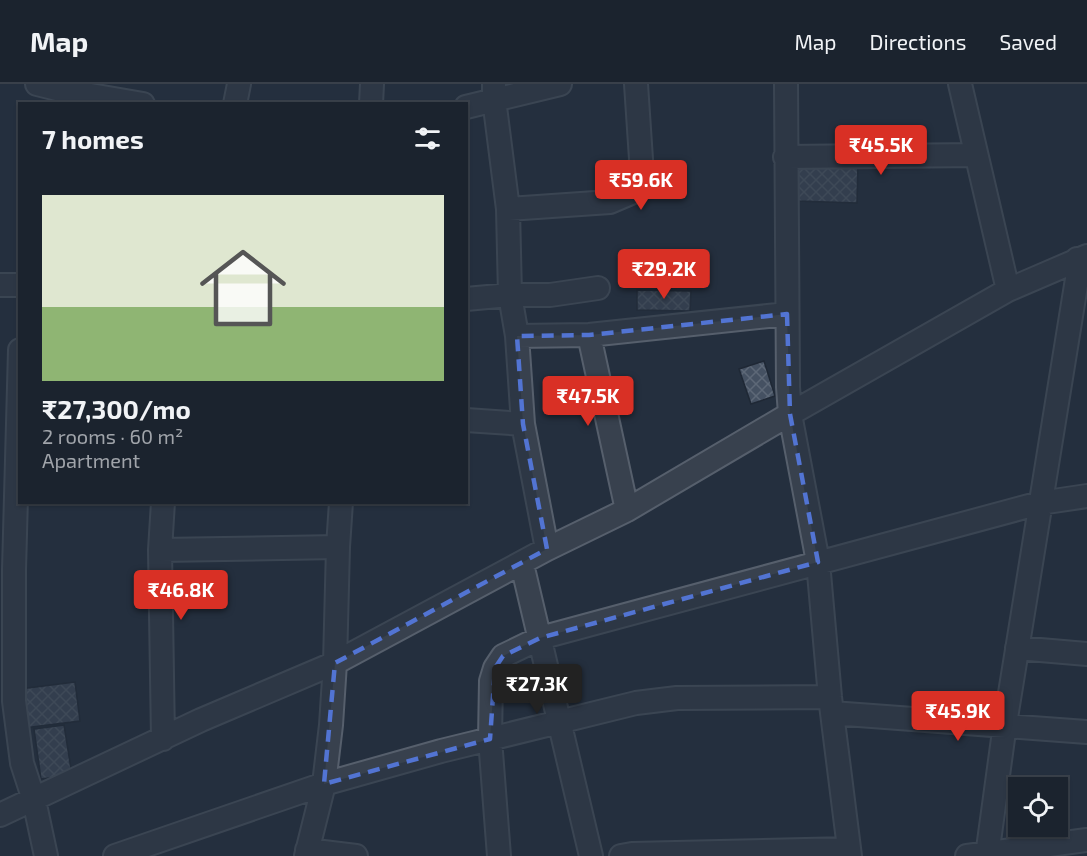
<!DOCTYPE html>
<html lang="en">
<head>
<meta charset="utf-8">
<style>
  :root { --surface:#1b232e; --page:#282f3a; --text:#f1f3f6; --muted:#a0a4aa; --line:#39404a; --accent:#d93025 }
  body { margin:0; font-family:"Exo 2",sans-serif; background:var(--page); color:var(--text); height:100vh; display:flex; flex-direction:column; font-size:22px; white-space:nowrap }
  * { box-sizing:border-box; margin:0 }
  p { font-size:20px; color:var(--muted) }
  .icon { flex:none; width:33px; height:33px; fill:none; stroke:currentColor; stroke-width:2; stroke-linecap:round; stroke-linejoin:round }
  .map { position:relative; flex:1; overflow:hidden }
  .details { position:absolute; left:18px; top:18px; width:450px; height:402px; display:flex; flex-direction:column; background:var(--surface); border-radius:0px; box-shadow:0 2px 4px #0004,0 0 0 2px var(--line) }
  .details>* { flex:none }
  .fabs { position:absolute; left:1008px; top:693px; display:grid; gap:12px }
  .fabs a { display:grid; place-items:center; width:60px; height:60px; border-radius:0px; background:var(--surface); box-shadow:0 2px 4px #0004,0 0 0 2px var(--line); font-size:30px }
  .price { position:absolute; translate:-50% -51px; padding:0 14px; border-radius:6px; background:var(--accent); color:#fff; font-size:20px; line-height:39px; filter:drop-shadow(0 2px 3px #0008) }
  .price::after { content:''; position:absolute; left:50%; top:36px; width:18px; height:14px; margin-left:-9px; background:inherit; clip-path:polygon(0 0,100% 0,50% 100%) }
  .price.on { background:#222; color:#fff }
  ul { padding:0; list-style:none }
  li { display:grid; align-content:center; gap:12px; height:318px; padding:0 24px }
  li+li { border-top:2px solid var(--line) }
  li span { display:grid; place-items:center; height:186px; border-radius:0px; color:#555 }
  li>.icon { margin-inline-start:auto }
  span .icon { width:108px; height:108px; fill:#fffc; stroke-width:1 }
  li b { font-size:26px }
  h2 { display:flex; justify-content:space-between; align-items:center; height:72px; padding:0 24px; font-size:26px }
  header { display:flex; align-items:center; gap:36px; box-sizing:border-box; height:84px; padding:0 30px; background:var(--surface); border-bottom:2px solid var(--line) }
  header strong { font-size:28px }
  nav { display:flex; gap:33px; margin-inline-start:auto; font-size:21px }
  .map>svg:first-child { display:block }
</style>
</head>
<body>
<header>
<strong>Map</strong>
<nav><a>Map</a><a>Directions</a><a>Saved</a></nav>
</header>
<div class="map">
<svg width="1087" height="772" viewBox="0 0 1087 772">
  <defs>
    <pattern id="building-cross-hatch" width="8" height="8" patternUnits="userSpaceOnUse" patternTransform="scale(1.5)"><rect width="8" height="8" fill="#455162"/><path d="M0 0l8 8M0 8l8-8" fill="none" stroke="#5d6877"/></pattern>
  </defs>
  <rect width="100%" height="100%" fill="#242f3e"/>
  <path fill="url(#building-cross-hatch)" stroke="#1f2835" stroke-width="1.5" d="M798,77L858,79L857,119L797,117Z
    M637,206L691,207L690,227L637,226Z
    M764,277L775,312L751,320L739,285Z
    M75,598L80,637L24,644L20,605Z
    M64,641L72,691L41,695L34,645Z"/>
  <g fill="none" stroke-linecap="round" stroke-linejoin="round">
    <defs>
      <path id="minor" d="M37,0L61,6L143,20
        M494,0V15L508,125L510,211L517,252L523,340L547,465
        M786,0L788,303L790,330L818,478L830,613L850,772
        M960,0L1008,206
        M235,20L239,0
        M371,20L372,0
        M466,23L560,0
        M785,73L976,71
        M508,125L610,118L631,109L639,97L641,75L636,0
        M0,201H20
        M466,215L510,211H550L598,204
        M589,251L627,426
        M517,252L589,251L787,230
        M20,266L14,486V617L22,679L34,716L46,772
        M466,336L523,340
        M160,466L338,463
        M522,480L591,772
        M1017,564L1087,570
        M832,629L1087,648
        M163,655L160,466L163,418
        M0,731L201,636L335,579L547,465L627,426L790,330L1008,206L1087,172
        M307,766L356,772
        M115,772L324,700L441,667L636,619L677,614L830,613
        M306,772L324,700L331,641L335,579L338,463L341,418
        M499,772L490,655L491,597L495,584L503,572L540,554L1040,419L1087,412
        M621,772L632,770L849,765
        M967,772L1087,756
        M987,772L1005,640L1077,195V175"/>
    </defs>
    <use href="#minor" stroke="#565f6c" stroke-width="26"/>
    <use href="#minor" stroke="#38414e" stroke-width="22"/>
  </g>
  <path d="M0 0H1087V772H0ZM787,230L790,330L818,478L540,554L503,572L495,584L490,655L324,700L335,579L547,465L523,340L517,252L589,251Z" fill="#242f3e" fill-opacity=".55" fill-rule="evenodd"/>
  <path fill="none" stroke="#5274d3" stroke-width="4.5" stroke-dasharray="12 8" stroke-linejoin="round" d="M787,230L790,330L818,478L540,554L503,572L495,584L490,655L324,700L335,579L547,465L523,340L517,252L589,251Z"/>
</svg>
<div class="fabs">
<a><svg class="icon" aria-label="locate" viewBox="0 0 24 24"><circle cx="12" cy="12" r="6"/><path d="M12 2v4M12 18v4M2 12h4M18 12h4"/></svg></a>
</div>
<b class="price" style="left:881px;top:92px">₹45.5K</b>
<b class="price" style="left:641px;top:127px">₹59.6K</b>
<b class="price" style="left:664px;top:216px">₹29.2K</b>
<b class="price" style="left:588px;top:343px">₹47.5K</b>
<b class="price" style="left:181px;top:537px">₹46.8K</b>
<b class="price on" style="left:537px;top:631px">₹27.3K</b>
<b class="price" style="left:958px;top:658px">₹45.9K</b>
<section class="details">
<h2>7 homes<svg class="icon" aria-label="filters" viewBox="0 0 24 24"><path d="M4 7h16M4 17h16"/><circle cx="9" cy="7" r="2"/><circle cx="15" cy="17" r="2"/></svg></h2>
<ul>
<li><span style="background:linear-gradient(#dfe7d0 60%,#8fb573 0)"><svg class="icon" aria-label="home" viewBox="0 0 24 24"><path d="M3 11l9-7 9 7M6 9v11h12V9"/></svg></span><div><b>₹27,300/mo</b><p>2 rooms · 60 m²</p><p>Apartment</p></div></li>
</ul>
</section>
</div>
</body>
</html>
